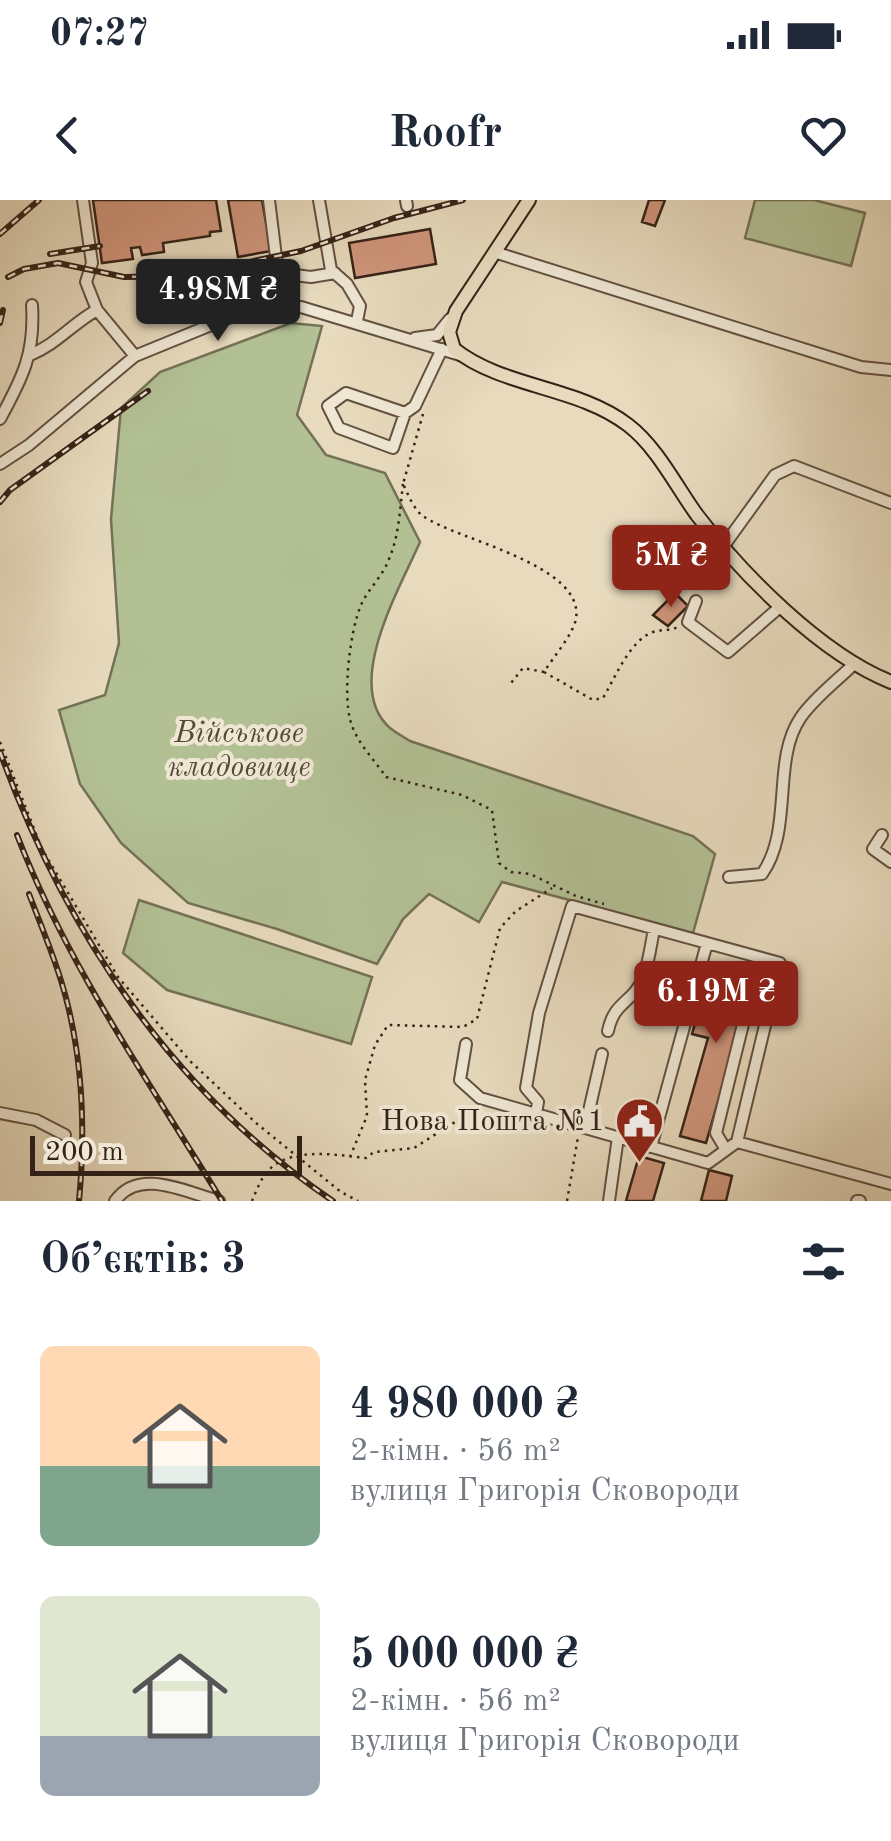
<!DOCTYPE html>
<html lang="uk">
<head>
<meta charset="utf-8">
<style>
  :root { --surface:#fff; --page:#f2f2f3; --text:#1f2937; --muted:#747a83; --accent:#8f2418 }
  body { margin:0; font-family:"Old Standard TT",serif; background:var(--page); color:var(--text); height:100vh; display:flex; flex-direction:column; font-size:38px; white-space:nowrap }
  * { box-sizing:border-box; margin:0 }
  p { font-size:32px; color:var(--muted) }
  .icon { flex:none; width:55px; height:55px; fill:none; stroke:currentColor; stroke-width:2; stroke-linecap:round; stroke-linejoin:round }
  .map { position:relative; height:1001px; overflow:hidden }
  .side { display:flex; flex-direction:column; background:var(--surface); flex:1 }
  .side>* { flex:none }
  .scale { position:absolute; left:30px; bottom:25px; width:272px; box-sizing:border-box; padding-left:10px; border:5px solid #352217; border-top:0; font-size:28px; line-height:35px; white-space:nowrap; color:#352217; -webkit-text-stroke:8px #efe7d4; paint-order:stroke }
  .price { position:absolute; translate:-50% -85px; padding:0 22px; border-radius:10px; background:var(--accent); color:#fff; font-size:32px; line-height:65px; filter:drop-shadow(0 2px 5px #0008) }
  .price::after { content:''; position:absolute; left:50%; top:60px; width:30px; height:22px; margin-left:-15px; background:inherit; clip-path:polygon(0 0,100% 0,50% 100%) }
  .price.active { background:#222; color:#fff }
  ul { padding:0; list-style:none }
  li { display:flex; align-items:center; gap:30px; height:250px; padding:0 40px }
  li span { display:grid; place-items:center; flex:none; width:280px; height:200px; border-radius:15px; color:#555 }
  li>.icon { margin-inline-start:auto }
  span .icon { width:120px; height:120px; fill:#fffc; stroke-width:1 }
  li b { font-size:42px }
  h2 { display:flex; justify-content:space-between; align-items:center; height:120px; padding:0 40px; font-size:42px }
  .status { display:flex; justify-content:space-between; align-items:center; height:70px; padding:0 50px; background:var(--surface); direction:ltr }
  .status svg { height:28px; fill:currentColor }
  header { display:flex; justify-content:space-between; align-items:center; height:130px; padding:0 40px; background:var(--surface); font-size:45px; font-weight:800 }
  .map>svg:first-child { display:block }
</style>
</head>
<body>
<div class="status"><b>07:27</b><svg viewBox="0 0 49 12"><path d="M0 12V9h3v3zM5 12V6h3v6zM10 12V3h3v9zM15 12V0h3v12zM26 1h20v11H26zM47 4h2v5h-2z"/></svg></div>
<header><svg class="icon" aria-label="back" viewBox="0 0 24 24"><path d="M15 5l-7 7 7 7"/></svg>Roofr<svg class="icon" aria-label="heart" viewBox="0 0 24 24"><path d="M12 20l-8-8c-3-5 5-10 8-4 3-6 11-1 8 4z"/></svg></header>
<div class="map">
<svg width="891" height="1001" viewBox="0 0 891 1001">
  <rect width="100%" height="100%" fill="#e7dabd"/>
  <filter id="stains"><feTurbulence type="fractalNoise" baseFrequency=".002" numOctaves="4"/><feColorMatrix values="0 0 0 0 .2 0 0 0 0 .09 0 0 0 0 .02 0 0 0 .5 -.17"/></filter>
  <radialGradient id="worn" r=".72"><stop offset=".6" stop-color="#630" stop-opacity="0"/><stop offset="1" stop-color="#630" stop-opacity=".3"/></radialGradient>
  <path fill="#b2c094" stroke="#747156" stroke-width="2.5" d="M755,0H814L865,13L851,66L745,38Z
    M291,123L322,126L297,215L326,255L385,273L420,342C400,388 342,486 390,528C396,533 404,537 410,541L693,636L715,654L693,733L502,682L479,722L429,694L403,719L377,764L277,729L188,703L121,643L80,584L59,510L105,495L119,443L111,319L121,208L160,172Z
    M139,700L372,777L351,844L167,790L123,753Z"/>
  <path fill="#cf947a" stroke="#352217" stroke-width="2.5" d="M93,0H216L221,31L210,32V36L163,43L164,52L142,55L140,47L131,48L133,59L102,63Z
    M228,0H262L271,51L238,57Z
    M649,0H665L655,26L642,22Z
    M430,29L436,64L355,78L349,43Z
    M675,393L688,406L668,426L653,415Z
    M725,765L755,773L706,943L680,936L708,838L692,834L709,776L721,779Z
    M639,956L664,963L653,1001H626Z
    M709,970L732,976L726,1001H701Z"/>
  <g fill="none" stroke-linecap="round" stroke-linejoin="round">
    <defs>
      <path id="minor" d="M83,0L92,63L86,82L97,110L135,156
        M269,0L278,73L311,77L335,73
        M319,0L331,70L347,84L360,106L357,121
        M406,0L407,6
        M494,52L861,167L891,170
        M415,138L437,135L450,119
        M30,155C57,144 73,123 97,110
        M405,213L393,248L339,228L328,206L346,193L405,213L415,206L442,149
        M0,219C23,177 35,153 32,105
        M0,264L29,245L135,156L228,118L264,110L301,107L460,155
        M723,347L775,275L794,266L891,303
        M696,401L688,422L728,452L781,406
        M882,635L873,649L891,662
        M729,677L762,674C794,629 771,560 801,517C815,497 838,480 855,463
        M608,831C614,801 633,803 643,778C649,762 651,744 654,729
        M466,844L460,880L480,898L708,963L737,942L891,984
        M0,913L36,920L65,935
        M536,914L538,902L526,888L539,813L572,706L780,763L737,942
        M585,928L602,854
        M651,947L707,743
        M726,950L716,933L752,788L778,765
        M115,1001C139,967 185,992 219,1001
        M609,1001L618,937
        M857,1001H860"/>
      <path id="major" d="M529,0L456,111L449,132L454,149C503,188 577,186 628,225C657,247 676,286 697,315C742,374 821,454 891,482"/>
    </defs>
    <use href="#minor" stroke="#625040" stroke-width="14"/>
    <use href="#major" stroke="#352217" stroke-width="16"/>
    <path stroke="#352217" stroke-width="2.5" stroke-dasharray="2.5 5" stroke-linecap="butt" d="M423,214L403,284C408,294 414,310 423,316C456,340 585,364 576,419C572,436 554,456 544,472L523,468L511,483
      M403,284C400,309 399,336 389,359C383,376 368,389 361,405C350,431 343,492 350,519C355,541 374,559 386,577L462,595L492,610L499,663L511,672L530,674L576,696L604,704
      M544,472L593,500L603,498C615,478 630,440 653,432C662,429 669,431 678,427
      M0,542L42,649L118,777L190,861L256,923L341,992L358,1001
      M350,957L367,916L365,880L375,845L388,825L463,827L477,819L500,728L516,711L552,688
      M252,1001C256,992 260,980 267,972C289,946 336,955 366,958L374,952L414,948L477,908
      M567,1001L578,937"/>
    <use href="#minor" stroke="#efe7d4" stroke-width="10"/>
    <use href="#major" stroke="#e7dabd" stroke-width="12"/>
    <defs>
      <path id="rail" d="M0,34L39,0
        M50,54L100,46
        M8,77L24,69L58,63L124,77L182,76L301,51L394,18L463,0
        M0,123L3,110
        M0,302L10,290L148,191
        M0,552C65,731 173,893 333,1001
        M17,635C67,765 150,883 222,1001
        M29,694C43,731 59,768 68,806C83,868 85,937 79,1001"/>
    </defs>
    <use href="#rail" stroke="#352217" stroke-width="6"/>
    <use href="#rail" stroke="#efe7d4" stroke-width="2.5" stroke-dasharray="8" stroke-linecap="butt"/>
  </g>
  <defs>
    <symbol id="civic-pin" viewBox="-11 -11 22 30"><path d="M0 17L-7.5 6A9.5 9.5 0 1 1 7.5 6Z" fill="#8f2418" stroke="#efe7d4"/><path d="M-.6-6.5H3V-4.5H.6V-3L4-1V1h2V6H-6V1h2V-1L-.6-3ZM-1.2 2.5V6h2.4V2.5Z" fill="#fff"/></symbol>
  </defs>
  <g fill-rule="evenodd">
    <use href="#civic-pin" x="612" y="894" width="55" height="75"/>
  </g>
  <g text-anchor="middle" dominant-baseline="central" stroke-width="8" stroke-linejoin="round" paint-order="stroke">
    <g font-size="30" font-style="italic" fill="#544a36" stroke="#efe7d4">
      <text x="239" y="534">Військове<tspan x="239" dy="34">кладовище</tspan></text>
    </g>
    <g font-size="30" fill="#352217" stroke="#efe7d4" text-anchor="end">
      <text x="605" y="922">Нова Пошта №1</text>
    </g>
  </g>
  <rect width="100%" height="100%" filter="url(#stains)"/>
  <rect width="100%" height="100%" fill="url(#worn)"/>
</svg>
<div class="scale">200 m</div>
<b class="price active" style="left:218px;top:144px">4.98M ₴</b>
<b class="price" style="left:671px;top:410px">5M ₴</b>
<b class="price" style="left:716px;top:846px">6.19M ₴</b>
</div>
<section class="side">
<h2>Об’єктів: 3<svg class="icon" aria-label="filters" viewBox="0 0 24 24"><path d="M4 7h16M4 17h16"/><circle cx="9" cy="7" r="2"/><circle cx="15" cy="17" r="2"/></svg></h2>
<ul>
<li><span style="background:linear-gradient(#ffd9b3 60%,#7fa58c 0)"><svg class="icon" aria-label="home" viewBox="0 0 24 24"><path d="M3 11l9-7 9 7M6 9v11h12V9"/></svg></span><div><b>4 980 000 ₴</b><p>2-кімн. · 56 m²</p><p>вулиця Григорія Сковороди</p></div></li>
<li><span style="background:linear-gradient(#dfe7d0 70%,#9aa5b1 0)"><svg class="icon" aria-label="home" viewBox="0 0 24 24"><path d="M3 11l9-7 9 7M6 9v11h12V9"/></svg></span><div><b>5 000 000 ₴</b><p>2-кімн. · 56 m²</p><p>вулиця Григорія Сковороди</p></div></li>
</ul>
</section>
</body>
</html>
